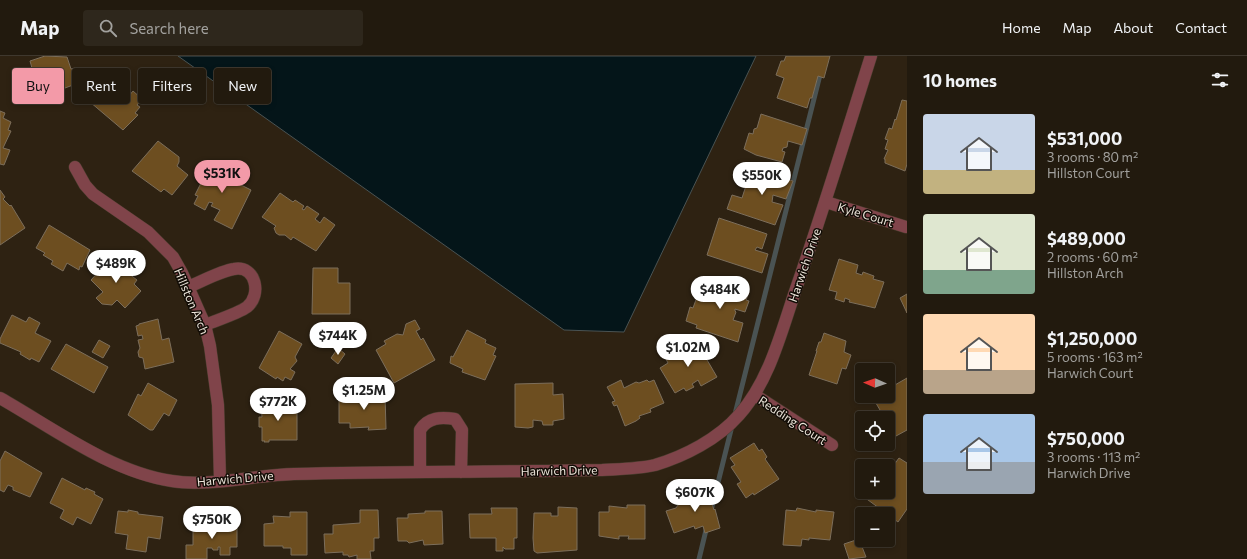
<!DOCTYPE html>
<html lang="en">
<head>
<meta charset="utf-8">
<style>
  :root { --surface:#221a0e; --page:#2e271c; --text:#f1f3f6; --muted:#a2a19e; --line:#3f382e; --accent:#f39aa8 }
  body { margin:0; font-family:Commissioner,sans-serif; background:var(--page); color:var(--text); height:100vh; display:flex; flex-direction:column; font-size:15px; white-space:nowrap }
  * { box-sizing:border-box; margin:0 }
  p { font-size:13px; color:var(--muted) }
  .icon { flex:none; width:22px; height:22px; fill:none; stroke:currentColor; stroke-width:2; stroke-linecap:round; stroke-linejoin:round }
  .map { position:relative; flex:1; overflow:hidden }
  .details { display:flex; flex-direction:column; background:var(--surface); width:340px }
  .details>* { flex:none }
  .banner { position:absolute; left:12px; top:12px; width:380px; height:36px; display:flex; gap:8px }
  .needle { width:26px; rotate:272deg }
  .controls { position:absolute; left:855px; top:307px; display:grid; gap:8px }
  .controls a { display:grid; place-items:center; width:40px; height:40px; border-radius:4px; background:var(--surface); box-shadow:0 2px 6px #0003,0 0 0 1px var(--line); font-size:20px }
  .price { position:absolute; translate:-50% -34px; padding:0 9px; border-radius:14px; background:#fff; color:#222; font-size:13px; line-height:26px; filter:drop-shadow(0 1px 2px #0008) }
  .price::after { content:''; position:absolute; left:50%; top:24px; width:12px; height:9px; margin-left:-6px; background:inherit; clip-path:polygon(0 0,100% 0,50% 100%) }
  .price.selected { background:var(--accent); color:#111 }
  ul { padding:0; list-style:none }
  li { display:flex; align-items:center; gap:12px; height:100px; padding:0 16px }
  li span { display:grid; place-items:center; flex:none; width:112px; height:80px; border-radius:4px; color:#555 }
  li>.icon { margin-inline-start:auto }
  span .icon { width:48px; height:48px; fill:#fffc; stroke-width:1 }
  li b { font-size:17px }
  h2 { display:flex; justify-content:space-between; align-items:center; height:48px; padding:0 16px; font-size:17px }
  .tag { padding:0 14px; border-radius:4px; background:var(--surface); box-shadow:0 2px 6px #0003,0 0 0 1px var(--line); font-size:14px; line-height:36px }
  .tag.selected { background:var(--accent); color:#111 }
  header { display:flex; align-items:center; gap:24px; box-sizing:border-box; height:56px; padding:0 20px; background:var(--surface); border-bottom:1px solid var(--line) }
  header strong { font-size:19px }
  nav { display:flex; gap:22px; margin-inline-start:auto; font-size:14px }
  .search { width:280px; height:36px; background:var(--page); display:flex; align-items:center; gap:10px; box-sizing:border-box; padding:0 14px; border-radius:4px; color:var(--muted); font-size:15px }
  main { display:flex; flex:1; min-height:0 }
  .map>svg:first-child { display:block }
</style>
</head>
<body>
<header>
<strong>Map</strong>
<div class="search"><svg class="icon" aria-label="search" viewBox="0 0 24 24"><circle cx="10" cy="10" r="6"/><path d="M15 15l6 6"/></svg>Search here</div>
<nav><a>Home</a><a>Map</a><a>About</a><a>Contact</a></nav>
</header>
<main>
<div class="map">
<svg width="907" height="503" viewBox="0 0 907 503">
  <rect width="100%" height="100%" fill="#2e2212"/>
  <path fill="#041519" stroke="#4a5353" d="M178,0H756L624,276L564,274Z"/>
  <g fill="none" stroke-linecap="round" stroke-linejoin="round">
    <path stroke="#4a5353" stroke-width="5" d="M735,358L821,15
      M711,455L732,370
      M699,503L707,470"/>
  </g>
  <path fill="#6d4e20" stroke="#7c6e5b" d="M45,0L67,1L71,13L75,12L81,26L49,38L48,35L30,41L23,15L32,12L30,5Z
    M786,0H830L824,22L818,20L812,42H810L807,52L777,42L784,22L776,19L781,5H784Z
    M98,20L108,27L111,24L123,35L120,38L123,40L125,38L128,41L133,35L142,43L137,49L140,51L135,57L138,59L123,74L90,46L99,37L90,27Z
    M902,44L907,45V108L905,115L885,107V103H884L888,94L885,93L888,84L885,83L889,72L892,73L895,63L896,64Z
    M0,55L5,57L3,62L11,66L8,74L11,75L3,92L10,94L4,109L0,108Z
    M761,58L807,73L802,89L788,85L787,91L783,92L782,95L785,96L782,106L756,99L744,93L749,77L753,78L754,73L757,72Z
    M158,85L179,101V106L177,110L188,119L172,139L164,133L161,136L132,115Z
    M212,105L232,113L227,122L230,124L234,121L239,124V128L251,134L232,173L214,164L220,154L211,150L213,147L209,146L205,154L194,148L198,140L195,139Z
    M752,111L793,125L786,143L773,139L772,146L783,149L775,169L727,153L732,139L742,142Z
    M0,134L5,141L3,143L10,150L11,149L25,172L0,189Z
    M280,137L293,146L295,144L304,150L302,153L304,154L307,150L319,158L315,163L320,167L324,161L335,169L316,195L293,181L291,184L285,179H279L276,177L274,172L276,170L262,161Z
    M719,162L767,178L762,193L757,191L755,194L768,198L762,217L707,199Z
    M49,169L90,194L82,211L80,210L79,214L67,207L63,215L51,208L53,205L43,199L45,197L36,192Z
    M113,200L126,212L124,214L137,224L134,228L141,235L125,252L117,244L112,249L102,248L96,242L103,236L91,224Z
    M839,203L858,209L856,217L862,219L863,216L874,220L873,223L884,226L875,252L849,246L850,244L845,242L844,246L835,243L837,236L829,234Z
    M313,212H338V227H350V258H312Z
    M712,223L749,236L746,244L749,245L745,256L735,253V255L736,256L733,264L743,267L738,286L696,272L697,269L686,265L690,251L693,252L697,241L702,239L706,240Z
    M907,238V257L900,242Z
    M12,259L26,266L29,261L40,267L35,277L51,285L39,306L31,302L30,304L20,298L21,296L0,287V283Z
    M158,263L162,284L169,282L174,306L145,313L143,302L139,301L138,296L140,292L138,284L143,283L142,279L138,280L136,270L139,269V268Z
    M415,264L420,273L416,275L421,284L423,282L435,304L394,327L376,294L386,288L384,285L397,278L403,279L406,268Z
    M339,273L352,280L348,288L335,281Z
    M467,274L486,284L485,287L496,292L493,299L496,300L485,324L462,316L463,313L450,307L451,300L453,301Z
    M279,275L302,288L295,301L297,305L290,313L295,316L291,324L285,321L283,325L277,321L276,323L259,312Z
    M824,277L846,285L844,296L851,299L846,313L842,312L837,328L809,319L817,295H816L819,286H821Z
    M689,283L696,285L717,321L701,330L698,324L692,328L694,331L686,335L684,332L675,337L660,312L668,307L666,303L679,296L682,288Z
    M99,284L110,290L103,302L92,296Z
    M66,288L108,311L94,337L51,313Z
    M338,292L345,298L338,308L331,302Z
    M907,322V374L896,380L889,369L888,362L880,354L873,342L877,340H888V333Z
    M621,324L624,332L636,326L639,327L647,324L649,326L654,324L664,347L650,353L651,356L639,360L640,362L636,365L625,370L617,349L614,350L612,346L615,345L607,331Z
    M148,327L177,344L169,360L164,357L153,374H150L128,359L138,338L141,340Z
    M553,327V339L563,338L564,363L553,365V369H543L542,365L533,364V371L528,372L515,371V328Z
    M359,333H370V340L385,339L386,373L368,374L369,371L350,372V367H339V343L340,341L359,343Z
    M261,347H288V351H297V384H269V386H264L265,385H262V371H259V361H262Z
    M754,387L759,395L762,393L767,401L765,403L779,423L754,439L753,437L746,442L737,428L741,426L731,411L735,409L730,402Z
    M5,395L42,417L30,441L13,434V431L8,429L4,436L0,434V405Z
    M899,402L907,407V453L898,466L864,441L867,436H888V417Z
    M62,422L85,434L86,432L95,436L94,438L103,443L91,468L77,461L73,469L60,462L64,454L50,447Z
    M706,431L714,454L715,453L720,472L705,477L703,470L695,473L694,470L674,477L666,455L676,452L678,449L683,447L682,445L691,442L689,436Z
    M627,449H645V483H628L629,480H619V483L599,480V456H609V450L627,452Z
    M558,451L577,452V494L537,497L534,495L533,482L534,457H551V460H558Z
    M491,452H517V482H514V493H505L503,491V495H496V482H470L469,458H492Z
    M797,452L816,456V454L834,456L830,484L809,482V484L802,483L801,490L783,489L786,454L796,455Z
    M128,454L138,456V458L163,461L160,483L148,481L146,496L126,493L128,479L115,477L118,455L128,456Z
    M360,454H378L379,482H374V495H370L371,503H357V499L349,501L348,499H343V496L325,497L324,478H333V469L360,467Z
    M425,455H442L443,488L424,489L423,484L409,487L407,485H398L397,462H408V458L425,457Z
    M290,456H307V499H291V492H283V490H264V468L274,467L273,460L290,461Z
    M219,465H226V467H237V491H230V499H220V491H218V494H213L212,492H207V503H186V489H193V469L219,467Z
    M859,483L866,501L849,503L844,488Z"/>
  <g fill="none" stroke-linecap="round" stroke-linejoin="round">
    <defs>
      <path id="minor" d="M75,111L85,129L93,138L148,176L173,201L182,217L205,269L210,290L218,349L220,424
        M826,146L906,171
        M188,231C201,226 220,215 234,213C256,209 262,239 247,251C239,257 215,265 205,269
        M755,339L832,389
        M0,342C53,372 111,416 172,425C208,431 256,419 294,418C373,416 453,416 533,415C556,415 579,414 602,414C620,413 638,413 655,409C685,400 718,383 739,359C771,323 782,272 798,227C824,152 847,76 871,0
        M420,416V374C428,361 441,361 455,363L462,374L461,416"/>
    </defs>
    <use href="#minor" stroke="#493d2e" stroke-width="13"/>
    <use href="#minor" stroke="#80444a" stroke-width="12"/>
  </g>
  <g text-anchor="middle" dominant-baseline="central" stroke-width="3" stroke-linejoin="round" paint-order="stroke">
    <g font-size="12" fill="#ede5db" stroke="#120d06">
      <text transform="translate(866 158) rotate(17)">Kyle Court</text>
      <text transform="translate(804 209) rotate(-71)">Harwich Drive</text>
      <text transform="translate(192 245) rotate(67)">Hillston Arch</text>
      <text transform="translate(793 364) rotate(33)">Redding Court</text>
      <text transform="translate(559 414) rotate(-1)">Harwich Drive</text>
      <text transform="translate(235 422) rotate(-5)">Harwich Drive</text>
    </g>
  </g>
</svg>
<div class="controls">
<a><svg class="needle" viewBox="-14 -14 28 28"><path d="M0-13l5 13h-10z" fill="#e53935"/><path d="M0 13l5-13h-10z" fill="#a2a19e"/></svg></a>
<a><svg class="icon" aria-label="locate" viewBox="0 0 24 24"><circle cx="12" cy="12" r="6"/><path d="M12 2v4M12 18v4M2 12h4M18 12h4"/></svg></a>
<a>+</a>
<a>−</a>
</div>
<b class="price selected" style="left:222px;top:138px">$531K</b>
<b class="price" style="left:762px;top:140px">$550K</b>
<b class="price" style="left:116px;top:228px">$489K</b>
<b class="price" style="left:720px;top:254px">$484K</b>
<b class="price" style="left:338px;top:300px">$744K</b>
<b class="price" style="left:688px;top:312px">$1.02M</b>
<b class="price" style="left:364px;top:355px">$1.25M</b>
<b class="price" style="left:278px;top:366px">$772K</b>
<b class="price" style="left:695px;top:457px">$607K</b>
<b class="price" style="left:212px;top:484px">$750K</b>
<div class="banner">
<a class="tag selected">Buy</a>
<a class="tag">Rent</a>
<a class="tag">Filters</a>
<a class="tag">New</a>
</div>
</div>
<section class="details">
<h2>10 homes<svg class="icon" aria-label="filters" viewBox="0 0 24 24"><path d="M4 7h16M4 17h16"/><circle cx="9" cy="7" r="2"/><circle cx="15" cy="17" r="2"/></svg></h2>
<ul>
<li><span style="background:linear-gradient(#c9d6e8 70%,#c2b280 0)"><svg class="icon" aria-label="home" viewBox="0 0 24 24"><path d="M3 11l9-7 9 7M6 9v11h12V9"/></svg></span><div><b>$531,000</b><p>3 rooms · 80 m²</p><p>Hillston Court</p></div></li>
<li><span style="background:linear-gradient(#dfe7d0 70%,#7fa58c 0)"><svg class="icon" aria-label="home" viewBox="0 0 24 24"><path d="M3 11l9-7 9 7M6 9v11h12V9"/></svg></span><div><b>$489,000</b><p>2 rooms · 60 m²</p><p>Hillston Arch</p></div></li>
<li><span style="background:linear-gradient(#ffd9b3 70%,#b9a48a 0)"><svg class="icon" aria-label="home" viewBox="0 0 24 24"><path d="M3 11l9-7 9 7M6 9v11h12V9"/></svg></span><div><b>$1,250,000</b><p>5 rooms · 163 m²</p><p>Harwich Court</p></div></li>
<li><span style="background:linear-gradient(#a9c7e8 60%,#9aa5b1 0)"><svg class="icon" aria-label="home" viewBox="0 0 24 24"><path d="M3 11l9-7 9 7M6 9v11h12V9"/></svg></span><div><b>$750,000</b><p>3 rooms · 113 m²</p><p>Harwich Drive</p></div></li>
</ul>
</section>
</main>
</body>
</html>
